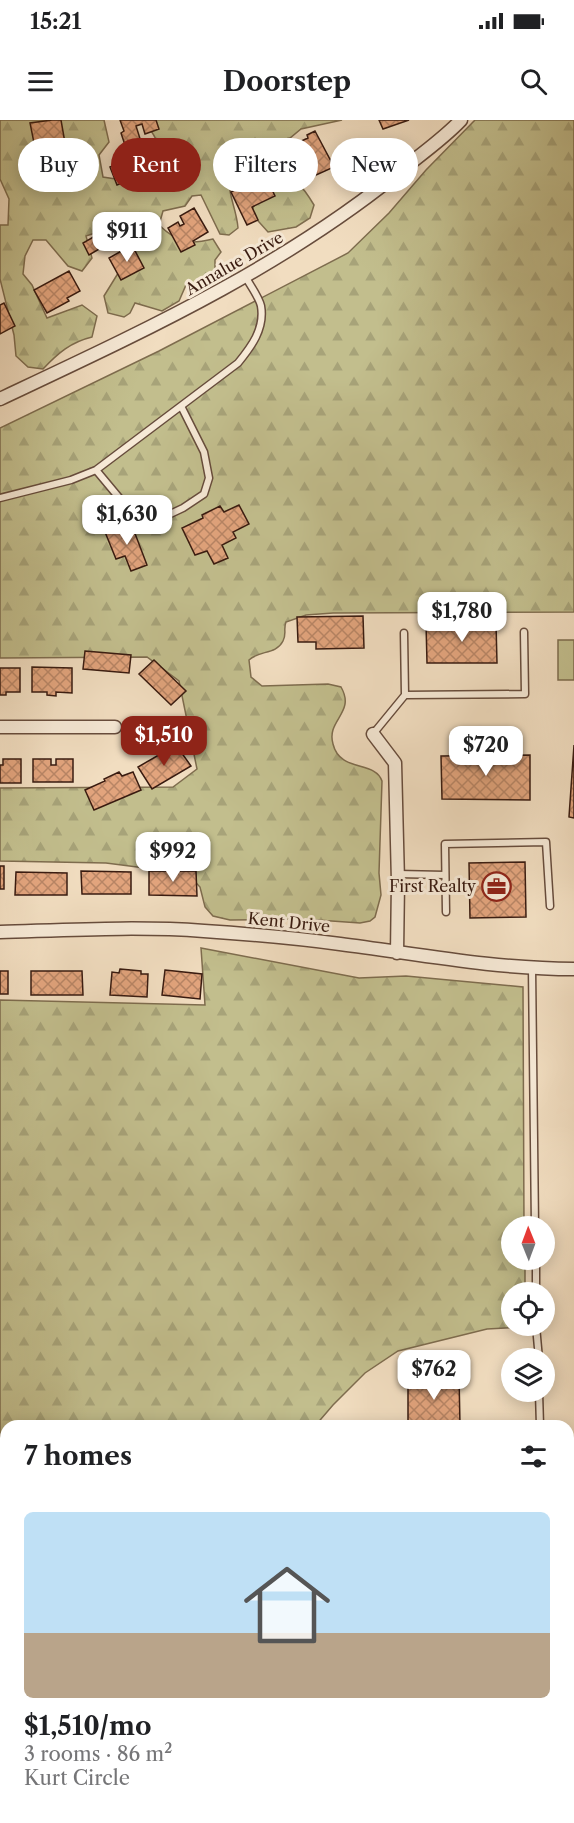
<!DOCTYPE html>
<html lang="en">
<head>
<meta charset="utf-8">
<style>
  :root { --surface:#fff; --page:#f6f6f6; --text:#202124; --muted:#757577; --line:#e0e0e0; --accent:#8f2418 }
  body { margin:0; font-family:"Libre Caslon Text",serif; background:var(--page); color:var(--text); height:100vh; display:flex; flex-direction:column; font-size:22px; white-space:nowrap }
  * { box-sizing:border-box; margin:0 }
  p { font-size:20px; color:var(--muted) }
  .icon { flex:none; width:33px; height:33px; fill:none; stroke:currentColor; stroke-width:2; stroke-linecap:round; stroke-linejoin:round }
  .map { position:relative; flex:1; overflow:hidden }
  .panel { position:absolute; left:0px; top:1300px; width:574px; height:404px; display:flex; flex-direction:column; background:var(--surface); border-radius:18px 18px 0 0; box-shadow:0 3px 15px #0003 }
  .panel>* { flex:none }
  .top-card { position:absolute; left:18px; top:18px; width:538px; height:54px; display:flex; gap:12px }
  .needle { width:39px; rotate:359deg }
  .controls { position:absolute; left:501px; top:1096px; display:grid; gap:12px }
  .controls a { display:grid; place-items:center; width:54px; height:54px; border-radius:50%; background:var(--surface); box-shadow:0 3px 15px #0003; font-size:30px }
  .price { position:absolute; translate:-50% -51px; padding:0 14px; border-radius:12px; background:#fff; color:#222; font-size:20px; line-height:39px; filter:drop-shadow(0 2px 3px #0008) }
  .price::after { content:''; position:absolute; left:50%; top:36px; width:18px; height:14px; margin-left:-9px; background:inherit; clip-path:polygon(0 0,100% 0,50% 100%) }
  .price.selected { background:var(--accent); color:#fff }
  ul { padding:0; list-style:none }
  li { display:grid; align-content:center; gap:12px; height:318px; padding:0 24px }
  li+li { border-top:2px solid var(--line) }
  li span { display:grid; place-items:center; height:186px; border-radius:9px; color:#555 }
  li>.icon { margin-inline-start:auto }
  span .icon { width:108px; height:108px; fill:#fffc; stroke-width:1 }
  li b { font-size:26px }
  h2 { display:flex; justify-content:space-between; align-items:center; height:72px; padding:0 24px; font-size:26px }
  .chip { padding:0 21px; border-radius:27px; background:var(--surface); box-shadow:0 3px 15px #0003; font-size:21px; line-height:54px }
  .chip.selected { background:var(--accent); color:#fff }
  .status { display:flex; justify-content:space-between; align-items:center; height:42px; padding:0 30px; background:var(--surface); direction:ltr }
  .status svg { height:16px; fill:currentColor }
  header { display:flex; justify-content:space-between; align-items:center; height:78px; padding:0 24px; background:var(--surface); font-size:27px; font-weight:700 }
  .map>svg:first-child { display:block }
</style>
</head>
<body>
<div class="status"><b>15:21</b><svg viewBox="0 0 49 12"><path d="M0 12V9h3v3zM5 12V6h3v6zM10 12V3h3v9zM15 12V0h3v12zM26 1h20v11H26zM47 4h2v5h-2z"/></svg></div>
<header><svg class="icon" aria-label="menu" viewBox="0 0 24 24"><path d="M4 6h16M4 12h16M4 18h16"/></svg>Doorstep<svg class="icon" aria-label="search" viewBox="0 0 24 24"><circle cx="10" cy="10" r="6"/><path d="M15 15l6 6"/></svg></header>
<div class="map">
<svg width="574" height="1703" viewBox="0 0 574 1703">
  <defs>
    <pattern id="forest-firs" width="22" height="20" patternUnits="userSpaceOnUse" patternTransform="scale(1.5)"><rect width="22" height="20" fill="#c2be8d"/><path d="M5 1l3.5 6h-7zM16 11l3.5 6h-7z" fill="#a7a379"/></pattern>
    <pattern id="building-cross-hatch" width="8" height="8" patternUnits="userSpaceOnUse" patternTransform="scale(1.5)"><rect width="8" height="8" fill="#e2a47d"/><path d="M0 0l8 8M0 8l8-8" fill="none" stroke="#b88565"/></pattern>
  </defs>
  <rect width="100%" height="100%" fill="#f1ddc0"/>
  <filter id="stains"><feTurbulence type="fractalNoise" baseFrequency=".00333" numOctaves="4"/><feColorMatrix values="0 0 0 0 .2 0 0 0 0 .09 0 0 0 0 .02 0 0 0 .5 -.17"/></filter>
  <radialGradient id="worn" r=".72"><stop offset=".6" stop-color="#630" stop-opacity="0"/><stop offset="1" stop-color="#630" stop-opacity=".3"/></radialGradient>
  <path fill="url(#forest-firs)" stroke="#7e6c4e" stroke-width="1.5" d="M0,0H104L109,22L99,35L103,57L135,62C163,38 167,30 143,0H342L301,9L290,18L279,21L275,31L266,39L247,35C214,55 236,79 238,108L229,115L220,114L201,75L192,76L185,86L163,91L159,105C178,123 188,125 213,119L221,132L215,140V155L205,164L186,165L179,181L162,191L135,183L130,193L124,197L108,193L104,176L125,142V110L110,108L86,116L92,138L82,151L68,146L46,120H33L25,136L23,154L32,165L47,198L82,185L97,196L92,217C71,222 58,233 43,249L28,247L16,236L14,215L0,159V105H8L9,79L0,59Z
    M475,0H574V492L333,493L306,495L286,502C283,509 287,514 283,521C276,535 259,530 249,540L251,557L262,566L328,564L341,567C356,593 326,600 333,624C340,653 375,640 382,661L379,753L381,775L375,797L370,801L360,803L303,799L230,800L213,796L205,787L200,767L185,751L145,748L106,743L0,741V668L173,667L197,649L179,561L147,537L0,538V308L159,231L348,133L389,93L426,50Z
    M272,54C296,57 302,65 314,85L310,98L296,107L268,112L251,93L255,82Z
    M201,828L359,858L406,856L523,867L524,1107H512V1140H525V1173H512V1206L525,1207L487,1209L398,1231L365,1253L333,1285L315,1306H6V1698H285L286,1703H0V880L205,885Z"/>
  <path fill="#c2be8d" stroke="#7e6c4e" stroke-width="1.5" d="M558,520H574V560H558Z
    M0,1349H6V1698H12L13,1703H0Z
    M91,1698H281V1703H91Z"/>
  <path fill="url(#building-cross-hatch)" stroke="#391b10" stroke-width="1.5" d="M52,0H61L65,23L35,28L30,3Z
    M120,0H156L159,9L145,14L142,4L136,6L143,28L128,34L121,13L124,11Z
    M379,0H409L383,9Z
    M315,11L334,47L305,60L290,29L301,25L299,22L308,18L307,15Z
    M127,41L134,58L117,65L110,47Z
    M263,51L275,76L252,87L258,100L247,105L231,72L239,68V63L244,61L247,63L254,60L252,56Z
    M194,88L208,112L193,121L195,125L181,132L168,108L178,102L180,106L184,104L180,96Z
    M95,116L101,128L89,135L83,123Z
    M132,125L144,148L121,160L109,138Z
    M69,151L80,171L67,178L69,181L47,193L34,170Z
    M4,183L15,206L0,214V185Z
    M239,385L249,404L233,412L236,418L222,425L228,438L214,444L207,431L195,435L182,408L203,398L202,395L220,386L224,392Z
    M131,403L147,445L131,451L125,436L116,439L105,412Z
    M363,496L364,528L316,529V522H298L297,497Z
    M426,503H496L497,543H427Z
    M85,531L131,535L129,553L83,549Z
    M154,540L186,571L171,585L139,554Z
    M32,547L72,548V573L56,572V576L47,575V572H32Z
    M0,548H20V572H6V575H0Z
    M176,625L191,646L152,669L138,647Z
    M574,625V698L569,697Z
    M530,635V680L442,679L441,636Z
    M3,639H21V663H0V645H3Z
    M33,639H51V645H56V639H73V662H33Z
    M119,652L122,656L133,652L141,670L94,690L85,670L105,661L104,659Z
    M525,742L526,797L470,798L469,743Z
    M0,746H4V769H0Z
    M81,751L131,752V774H82Z
    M149,751H196L197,776L149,775Z
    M16,752L67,753V775H15Z
    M120,849L141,851V854H148L147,877L110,875L112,852L119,853Z
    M165,850L202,854L200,879L162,875Z
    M0,851H8V874H0Z
    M31,851H82L83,875H31Z
    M459,1255L460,1306H408V1256Z
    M521,1698H538V1703H521Z"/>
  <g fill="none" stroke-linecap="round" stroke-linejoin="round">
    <defs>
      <path id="lane" d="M96,350L126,386L145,395L166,396L183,388L204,374L209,358L204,332L181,286
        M0,378L71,360L96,350L238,243C251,227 265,209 261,186C259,177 250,165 245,156
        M405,575L525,574L524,512
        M373,614L405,575L404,513
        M398,754L445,755
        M446,792L445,724L546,722L550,786
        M532,848L535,1107
        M536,1140V1173
        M536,1206L539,1239
        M539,1272L540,1306
        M568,1357H574
        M405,1698L406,1703
        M470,1698V1703"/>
      <path id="street" d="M0,279C142,212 287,146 409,44C427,30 446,16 461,0
        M0,607H115
        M373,614L395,643L398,762L397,833
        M0,812C68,810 137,806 204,811C249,814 295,818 340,824C418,834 495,849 574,849"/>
    </defs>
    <use href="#lane" stroke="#674c3c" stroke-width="9"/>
    <use href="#street" stroke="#674c3c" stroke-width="15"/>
    <use href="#lane" stroke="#f6e9d6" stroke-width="6"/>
    <use href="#street" stroke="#f6e9d6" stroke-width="12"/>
  </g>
  <defs>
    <symbol id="office-ring" viewBox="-11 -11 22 22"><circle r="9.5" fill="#f6e9d6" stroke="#8f2418" stroke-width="1.5"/><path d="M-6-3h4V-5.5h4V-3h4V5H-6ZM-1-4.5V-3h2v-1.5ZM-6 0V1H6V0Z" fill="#8f2418"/></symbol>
  </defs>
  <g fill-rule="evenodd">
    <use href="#office-ring" x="480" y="750" width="33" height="33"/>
  </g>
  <g text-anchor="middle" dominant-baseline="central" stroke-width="6" stroke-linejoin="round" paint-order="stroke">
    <g font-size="16" fill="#391b10" stroke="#f6e9d6">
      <text transform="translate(234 143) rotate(-30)">Annalue Drive</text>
      <text transform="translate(289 802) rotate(6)">Kent Drive</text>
    </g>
    <g font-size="16" fill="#391b10" stroke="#f6e9d6" text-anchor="end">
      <text x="476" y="766">First Realty</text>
    </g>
  </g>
  <rect width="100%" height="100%" filter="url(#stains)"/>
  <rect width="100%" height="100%" fill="url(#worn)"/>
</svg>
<div class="controls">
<a><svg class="needle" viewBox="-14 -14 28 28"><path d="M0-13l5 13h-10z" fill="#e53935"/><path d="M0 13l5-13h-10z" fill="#757577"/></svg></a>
<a><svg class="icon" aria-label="locate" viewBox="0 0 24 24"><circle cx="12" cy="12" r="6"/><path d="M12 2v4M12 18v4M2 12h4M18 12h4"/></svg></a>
<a><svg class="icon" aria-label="layers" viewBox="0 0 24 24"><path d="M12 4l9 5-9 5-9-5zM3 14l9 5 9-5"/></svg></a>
</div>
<b class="price" style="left:127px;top:143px">$911</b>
<b class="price" style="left:127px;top:426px">$1,630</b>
<b class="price" style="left:462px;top:523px">$1,780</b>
<b class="price selected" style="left:164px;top:647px">$1,510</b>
<b class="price" style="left:486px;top:657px">$720</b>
<b class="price" style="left:173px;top:763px">$992</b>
<b class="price" style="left:434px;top:1281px">$762</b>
<div class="top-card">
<a class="chip">Buy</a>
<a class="chip selected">Rent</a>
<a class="chip">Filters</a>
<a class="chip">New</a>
</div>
<section class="panel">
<h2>7 homes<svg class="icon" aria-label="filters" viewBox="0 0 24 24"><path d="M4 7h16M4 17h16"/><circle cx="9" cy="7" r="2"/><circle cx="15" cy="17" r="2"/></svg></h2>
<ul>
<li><span style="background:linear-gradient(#bfe0f5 65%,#b9a48a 0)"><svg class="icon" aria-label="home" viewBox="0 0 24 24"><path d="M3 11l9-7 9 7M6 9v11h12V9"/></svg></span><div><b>$1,510/mo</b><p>3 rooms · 86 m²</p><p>Kurt Circle</p></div></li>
</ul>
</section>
</div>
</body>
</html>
